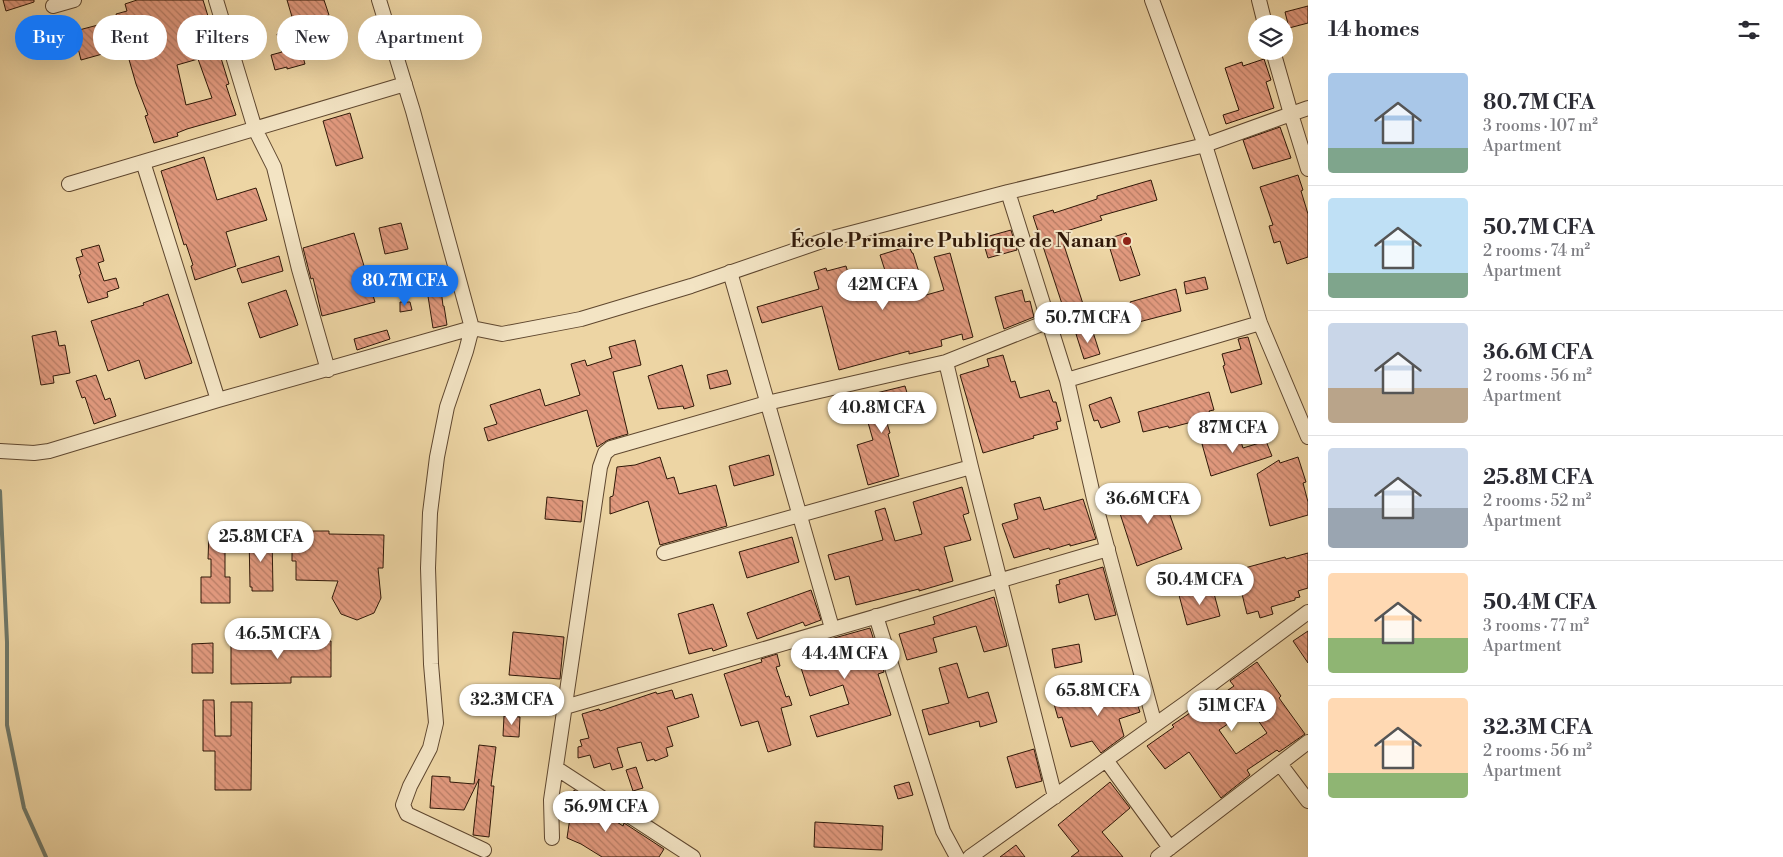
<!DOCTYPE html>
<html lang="en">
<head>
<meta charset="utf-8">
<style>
  :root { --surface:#fff; --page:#f7f7f7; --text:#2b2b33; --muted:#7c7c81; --line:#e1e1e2; --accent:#1a73e8 }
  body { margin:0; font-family:"Libre Bodoni",serif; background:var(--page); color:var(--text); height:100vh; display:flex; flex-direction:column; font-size:19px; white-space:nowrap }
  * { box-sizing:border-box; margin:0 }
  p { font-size:16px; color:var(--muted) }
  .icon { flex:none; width:28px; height:28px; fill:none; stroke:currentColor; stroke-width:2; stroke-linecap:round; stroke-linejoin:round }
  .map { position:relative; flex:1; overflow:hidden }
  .panel { display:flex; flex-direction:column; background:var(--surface); width:475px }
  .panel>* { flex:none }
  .guide { position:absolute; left:15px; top:15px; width:475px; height:45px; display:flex; gap:10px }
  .fabs { position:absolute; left:1248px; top:15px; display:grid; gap:10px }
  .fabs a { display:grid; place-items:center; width:45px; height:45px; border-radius:50%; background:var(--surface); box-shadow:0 5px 20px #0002; font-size:25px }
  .price { position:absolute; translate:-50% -42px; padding:0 11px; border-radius:18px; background:#fff; color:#222; font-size:16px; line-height:32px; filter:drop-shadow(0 1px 2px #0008) }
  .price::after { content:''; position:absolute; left:50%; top:30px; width:15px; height:11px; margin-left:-8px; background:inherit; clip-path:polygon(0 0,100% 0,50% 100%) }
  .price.on { background:var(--accent); color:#fff }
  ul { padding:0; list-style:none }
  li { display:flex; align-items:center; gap:15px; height:125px; padding:0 20px }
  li+li { border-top:1px solid var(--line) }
  li span { display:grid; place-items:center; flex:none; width:140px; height:100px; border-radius:5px; color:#555 }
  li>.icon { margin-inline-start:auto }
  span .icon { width:60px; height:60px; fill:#fffc; stroke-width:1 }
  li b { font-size:21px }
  h2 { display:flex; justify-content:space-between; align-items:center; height:60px; padding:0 20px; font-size:21px }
  .tag { padding:0 18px; border-radius:22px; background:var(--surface); box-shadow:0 5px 20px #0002; font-size:18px; line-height:45px }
  .tag.on { background:var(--accent); color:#fff }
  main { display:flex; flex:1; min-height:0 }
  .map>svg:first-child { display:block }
</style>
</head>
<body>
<main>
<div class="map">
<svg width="1308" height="857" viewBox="0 0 1308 857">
  <defs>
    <pattern id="building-back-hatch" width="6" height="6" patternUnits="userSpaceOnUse" patternTransform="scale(1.25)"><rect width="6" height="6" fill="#e1997e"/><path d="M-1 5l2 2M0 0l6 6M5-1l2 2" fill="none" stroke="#b77c65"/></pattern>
  </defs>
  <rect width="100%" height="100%" fill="#edd5a4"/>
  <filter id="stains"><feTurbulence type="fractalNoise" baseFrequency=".004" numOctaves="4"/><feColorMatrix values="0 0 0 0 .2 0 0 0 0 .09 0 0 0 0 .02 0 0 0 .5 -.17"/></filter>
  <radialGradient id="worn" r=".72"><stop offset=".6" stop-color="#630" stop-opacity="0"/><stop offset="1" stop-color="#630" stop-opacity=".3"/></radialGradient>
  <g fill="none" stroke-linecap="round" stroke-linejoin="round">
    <path stroke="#6f7869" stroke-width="4" d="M0,491L7,642V725L24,808L46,857"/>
  </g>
  <path fill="url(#building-back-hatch)" stroke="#301808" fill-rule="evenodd" d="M3,0H34V2L6,11Z
    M137,0H203L229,84L226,85L236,115L187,129L177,133L178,136L154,143L145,116L148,115L136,84L116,14L127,11L125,4ZM198,59L212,98L186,105L177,65Z
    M287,0H324L329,15L315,19V21L295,27Z
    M1308,6V23L1289,28L1285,12Z
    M98,25L106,53L81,60L76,40L81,38L79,30Z
    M295,29L305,64L287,69V67L275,70L271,55L282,52L277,34Z
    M1264,59L1271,80L1266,82L1274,108L1226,124L1223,115L1239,110L1225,68L1242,62L1243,66Z
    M350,113L363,158L336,166L323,121Z
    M1280,127L1291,158L1253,169L1243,140Z
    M204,157L217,200L256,188L267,220L226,232L236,266L195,280L191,266L193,265L186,244L184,245L161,171Z
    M1298,175L1303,190L1301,191L1308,214V257L1287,264L1280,241L1274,243L1269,226L1273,225L1260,187Z
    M1151,180L1157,200L1100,216L1102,220L1060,233L1084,307L1065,313L1033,216L1053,210L1054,213L1097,199V196Z
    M401,223L408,249L385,254L379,228Z
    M1011,230L1017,250L988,258L982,238Z
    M354,233L375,302L322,316L313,278L311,279L303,248Z
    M1126,233L1140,275L1120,281L1107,239Z
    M99,245L104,261L98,263L104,281L116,278L119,288L107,292L108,297L88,303L79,275L81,274L76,258L83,256L81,250Z
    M909,246L912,253H913L926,295L944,290L934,257L950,253L973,337L963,340L962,334L941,340L942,346L909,354V351L839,370L822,306L762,323L757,307L819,289L814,272L826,268L827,271L846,266L854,293L889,283L880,255Z
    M279,256L283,271L242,283L237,269Z
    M445,276L446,285L436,287L434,278Z
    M1205,277L1208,289L1186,294L1184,282Z
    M441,289L443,306H444L447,325L433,328L427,290Z
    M1176,289L1181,311L1135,323L1130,302Z
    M286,290L298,325L260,338L248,303Z
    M1022,290L1025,302L1030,301L1034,317L1004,329L995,297Z
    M168,294L192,363L145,379L139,360L108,371L91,321L144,305L143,303Z
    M400,302H410L412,310L400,312Z
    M1092,329L1100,354L1084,359L1076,334Z
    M387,330L390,339L357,350L354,339Z
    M56,331L59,346L65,345L70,373L53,376L54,383L41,385L32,336Z
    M1248,337L1262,384L1231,393L1223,366L1225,365L1222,354L1241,349L1238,339Z
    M635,340L641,365L613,372L628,434L608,440L597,447L587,410L488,441L484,428L497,424L490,405L540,389L545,406L580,395L571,364L585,360L587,366L612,358L609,347Z
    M1003,355L1011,382L1015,381L1020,398L1049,390L1053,402H1056L1061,421L1056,422L1058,429L1033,436L1034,438L983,453L960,375L989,366L987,359Z
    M682,365L694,406L684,409L683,406L658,409L648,376Z
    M727,370L731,384L710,389L707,375Z
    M96,375L105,400L110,398L116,416L94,424L85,397L82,398L76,381Z
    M905,386L913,413L886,420L890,433L888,434L899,476L868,485L857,445L873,440L863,405L870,403L868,395Z
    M1209,392L1214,410L1209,411L1211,417L1169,428L1168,426L1143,432L1138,412Z
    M1111,397L1120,422L1101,428L1098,420L1094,421L1089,405Z
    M1238,432L1243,448L1266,441L1272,456L1211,476L1202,444Z
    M769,455L774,475L734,486L729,466Z
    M660,457L667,479L674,477L679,494L716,485L727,526L660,545L648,501L610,514V497L613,496L617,467L635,465Z
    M1298,457L1306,482L1303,483L1308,502V515L1270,526L1257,474L1279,460L1280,463Z
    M1159,484L1182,549L1137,566L1115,498Z
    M962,487L969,513L963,515L971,540L944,547L953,581L919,591V589L856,605L849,576L835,580L828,555L883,540L875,511L885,508L895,541L922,534L913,502Z
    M547,497L583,501L581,522L545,519Z
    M1040,497L1044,510L1083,499L1096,539L1070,546V544L1050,550L1049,548L1014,558L1002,524L1018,519L1014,504Z
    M296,531H329V534L384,535L383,568H378L381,598L374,613L357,620L341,614L332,598L338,581L296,580V561H292V549H296Z
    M209,533H225V577H230V603H201V577H211V559H208Z
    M249,535H272L273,591H252V587H250Z
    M792,537L799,562L747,578L739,552Z
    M1308,553V588L1298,591L1300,597L1295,598V600L1271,607L1273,614L1260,618L1258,611L1247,614L1240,586L1245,584L1241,569L1285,557L1286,559Z
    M1103,567L1116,615L1095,620L1088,594L1059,603L1056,585L1060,584L1059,580Z
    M1212,586L1220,616L1187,625L1179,595Z
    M811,590L821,620L805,626L803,622L757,639L747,613Z
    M994,597L1007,646L984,652L976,626L933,638L937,652L907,660L899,634L935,624L933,617Z
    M713,604L727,646L713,651L712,648L689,654L678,614Z
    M870,628L884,672L878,674L891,715L817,737L810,716L849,704L843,685L810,696L795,649Z
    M1308,631V663L1293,641Z
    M513,632L564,637L560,679L509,675Z
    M291,636V641H331V677H291V683L231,684V637Z
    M213,643V673H192V644Z
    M1079,644L1082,662L1055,668L1052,649Z
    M777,654L780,666L776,667L786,697L789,696L792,705L781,708L791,745L768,752L758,721L741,726L724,674L762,662L761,659Z
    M1257,662L1281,696L1279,698L1305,734L1279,752L1277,750L1247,770L1250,775L1221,798L1189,752L1165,769L1147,746L1174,727L1172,725L1199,707L1200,709L1234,686L1230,681ZM1250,709L1267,733L1236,754L1219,730Z
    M957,663L968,698L988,692L997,722L980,727L979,721L929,735L922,710L949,703L939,668Z
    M1135,685L1137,694L1134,695L1140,712L1119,719L1124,736L1101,753L1092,741L1071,747L1062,717L1058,718L1054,704L1083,698V700Z
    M672,690L675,699L692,694L699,717L667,727L673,746L666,748L668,756L655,761L654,759L647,761L641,742L617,748L623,767L612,770L610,763L594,768L590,755L578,758V747L582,746L580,740L589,738L582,714L599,709L600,711L656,692L657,694Z
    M203,700H214L215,736H231V702H252L251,790H215V751H203Z
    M504,716L520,717L519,737L503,736Z
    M479,745L496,747L491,786H494L489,837L473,835L479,779L464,810L430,808L432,776L450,777V782L474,784Z
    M1034,749L1042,781L1016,788L1007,757Z
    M636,767L643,788L633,791L626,770Z
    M909,782L913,795L898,799L894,786Z
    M1110,782L1130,808L1102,832L1123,857H1071L1079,851L1058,825Z
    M574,790L602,808L600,811L623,826L624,823L664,849L659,857H602L581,844L567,838Z
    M815,822L883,826L882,850L814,847Z
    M1016,845L1025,857H1000Z"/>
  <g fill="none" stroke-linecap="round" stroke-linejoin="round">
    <defs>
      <path id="minor" d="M216,0L255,129L274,167L299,269L328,370
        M379,0L413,111L472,328L466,351L447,407L437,457L430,513L428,568L431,664L436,723L430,748L410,786L403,805L407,814L484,850
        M1152,0L1205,145L1260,323L1308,437
        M1259,0L1265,24
        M53,6L74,0
        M1308,108L1291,114L1308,169
        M143,162L218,400
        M69,184L405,84
        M1008,192L1067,380L1094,499L1155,725
        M730,272L832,628
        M946,362L971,467L1055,797
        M1067,380L1260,323
        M0,451L34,453L49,451L218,400L472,328L502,334L581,319L691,286L825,240L1008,192L1205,145L1291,114L1273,51
        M664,553L971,467
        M876,616L943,831L957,857
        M565,707L1108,549
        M1106,760L1170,848
        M1280,764L1308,801
        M556,768L693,857
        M552,838L551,800L600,467L605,453L611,448L767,403L946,362L1049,321
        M970,857L1190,700L1308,612
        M1158,857L1308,742"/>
    </defs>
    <use href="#minor" stroke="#5f472f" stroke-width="16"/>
    <use href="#minor" stroke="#f3e4c4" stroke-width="14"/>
  </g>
  <circle fill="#8f2418" stroke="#f3e4c4" stroke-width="2" cx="1127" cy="241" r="5"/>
  <g text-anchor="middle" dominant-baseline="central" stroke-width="4" stroke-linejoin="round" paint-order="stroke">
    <g font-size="20" font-weight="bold" fill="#301808" stroke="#f3e4c4" text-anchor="end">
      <text x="1117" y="241">École Primaire Publique de Nanan</text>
    </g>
  </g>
  <rect width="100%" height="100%" filter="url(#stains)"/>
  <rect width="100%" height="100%" fill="url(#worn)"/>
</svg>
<div class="fabs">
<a><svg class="icon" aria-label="layers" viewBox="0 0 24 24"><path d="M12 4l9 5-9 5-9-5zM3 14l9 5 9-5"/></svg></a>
</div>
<b class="price on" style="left:405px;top:307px">80.7M CFA</b>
<b class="price" style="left:883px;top:311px">42M CFA</b>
<b class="price" style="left:1088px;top:344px">50.7M CFA</b>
<b class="price" style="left:882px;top:434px">40.8M CFA</b>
<b class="price" style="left:1233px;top:454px">87M CFA</b>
<b class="price" style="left:1148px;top:525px">36.6M CFA</b>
<b class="price" style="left:261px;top:563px">25.8M CFA</b>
<b class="price" style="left:1200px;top:606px">50.4M CFA</b>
<b class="price" style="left:278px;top:660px">46.5M CFA</b>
<b class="price" style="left:845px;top:680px">44.4M CFA</b>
<b class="price" style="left:1098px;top:717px">65.8M CFA</b>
<b class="price" style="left:512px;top:726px">32.3M CFA</b>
<b class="price" style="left:1232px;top:732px">51M CFA</b>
<b class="price" style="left:606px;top:833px">56.9M CFA</b>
<div class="guide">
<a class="tag on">Buy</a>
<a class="tag">Rent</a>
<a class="tag">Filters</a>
<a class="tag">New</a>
<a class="tag">Apartment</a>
</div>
</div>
<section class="panel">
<h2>14 homes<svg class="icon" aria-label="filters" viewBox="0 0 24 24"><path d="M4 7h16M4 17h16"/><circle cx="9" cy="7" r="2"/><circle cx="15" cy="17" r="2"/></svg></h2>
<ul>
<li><span style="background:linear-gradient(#a9c7e8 75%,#7fa58c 0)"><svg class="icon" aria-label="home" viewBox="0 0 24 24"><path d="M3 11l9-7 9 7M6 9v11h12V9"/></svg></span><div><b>80.7M CFA</b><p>3 rooms · 107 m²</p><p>Apartment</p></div></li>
<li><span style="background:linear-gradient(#bfe0f5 75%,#7fa58c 0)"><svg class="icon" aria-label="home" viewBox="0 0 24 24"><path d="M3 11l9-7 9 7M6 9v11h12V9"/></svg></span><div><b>50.7M CFA</b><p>2 rooms · 74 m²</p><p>Apartment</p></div></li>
<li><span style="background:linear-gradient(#c9d6e8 65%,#b9a48a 0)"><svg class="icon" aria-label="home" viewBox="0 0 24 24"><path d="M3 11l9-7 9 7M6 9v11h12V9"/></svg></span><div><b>36.6M CFA</b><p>2 rooms · 56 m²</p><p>Apartment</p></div></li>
<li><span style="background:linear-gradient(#c9d6e8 60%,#9aa5b1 0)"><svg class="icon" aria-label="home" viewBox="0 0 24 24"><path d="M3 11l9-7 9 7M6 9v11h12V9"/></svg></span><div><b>25.8M CFA</b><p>2 rooms · 52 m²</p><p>Apartment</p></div></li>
<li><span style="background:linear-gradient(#ffd9b3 65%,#8fb573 0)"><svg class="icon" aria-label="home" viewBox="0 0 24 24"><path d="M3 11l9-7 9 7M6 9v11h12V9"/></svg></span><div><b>50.4M CFA</b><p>3 rooms · 77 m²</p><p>Apartment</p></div></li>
<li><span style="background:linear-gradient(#ffd9b3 75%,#8fb573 0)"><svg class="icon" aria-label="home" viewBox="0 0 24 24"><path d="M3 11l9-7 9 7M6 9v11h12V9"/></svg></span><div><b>32.3M CFA</b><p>2 rooms · 56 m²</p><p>Apartment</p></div></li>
</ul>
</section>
</main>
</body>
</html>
